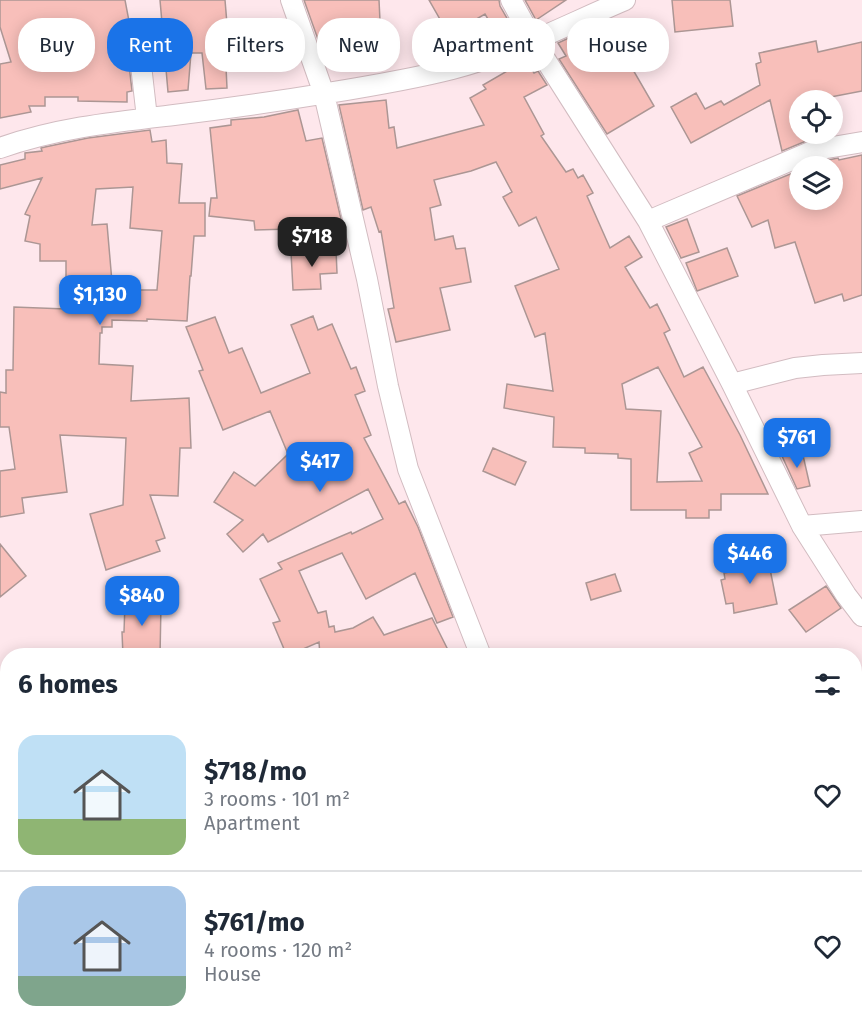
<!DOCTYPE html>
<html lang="en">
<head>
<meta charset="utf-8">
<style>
  :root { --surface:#fff; --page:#f2f2f3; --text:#1f2937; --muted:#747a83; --line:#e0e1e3; --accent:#1a73e8 }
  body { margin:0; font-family:"Fira Sans",sans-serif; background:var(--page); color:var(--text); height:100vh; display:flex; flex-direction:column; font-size:22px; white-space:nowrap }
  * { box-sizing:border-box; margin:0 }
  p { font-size:20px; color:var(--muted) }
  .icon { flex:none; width:33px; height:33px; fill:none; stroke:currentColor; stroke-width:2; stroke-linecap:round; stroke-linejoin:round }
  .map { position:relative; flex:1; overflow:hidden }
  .side { position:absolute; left:0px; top:648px; width:862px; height:384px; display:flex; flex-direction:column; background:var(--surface); border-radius:24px 24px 0 0; box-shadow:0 3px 15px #0003 }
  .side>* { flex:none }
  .top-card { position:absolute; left:18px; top:18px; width:826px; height:54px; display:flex; gap:12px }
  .controls { position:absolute; left:789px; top:90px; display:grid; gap:12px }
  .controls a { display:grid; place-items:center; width:54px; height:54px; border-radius:50%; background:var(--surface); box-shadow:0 3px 15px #0003; font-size:30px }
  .price { position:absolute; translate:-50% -51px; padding:0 14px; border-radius:12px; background:var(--accent); color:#fff; font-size:20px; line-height:39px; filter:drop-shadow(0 2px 3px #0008) }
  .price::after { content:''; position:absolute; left:50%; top:36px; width:18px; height:14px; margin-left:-9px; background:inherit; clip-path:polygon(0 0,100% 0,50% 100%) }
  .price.active { background:#222; color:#fff }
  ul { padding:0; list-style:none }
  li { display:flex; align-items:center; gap:18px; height:150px; padding:0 18px }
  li+li { border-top:2px solid var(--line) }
  li span { display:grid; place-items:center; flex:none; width:168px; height:120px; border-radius:18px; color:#555 }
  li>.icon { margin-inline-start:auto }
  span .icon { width:72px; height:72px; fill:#fffc; stroke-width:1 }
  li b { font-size:26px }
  h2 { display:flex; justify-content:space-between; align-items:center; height:72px; padding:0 18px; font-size:26px }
  .chip { padding:0 21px; border-radius:24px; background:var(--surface); box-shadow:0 3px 15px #0003; font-size:21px; line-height:54px }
  .chip.active { background:var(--accent); color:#fff }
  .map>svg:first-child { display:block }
</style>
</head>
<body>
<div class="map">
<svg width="862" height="1032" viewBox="0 0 862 1032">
  <rect width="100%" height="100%" fill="#fee7ec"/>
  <path fill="#f8bfba" stroke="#ac9694" stroke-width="1.5" fill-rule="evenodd" d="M0,0H125L129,21L126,26L125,31L132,91L127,92V102L78,101V97H45V106H29L31,112L0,118V64L11,62L0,27Z
    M160,0H225L229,48L293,41L299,59L226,67L227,88L206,89L202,53H191L188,90L168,92Z
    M304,0H379L380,21H377L384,51L325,59Z
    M429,0H499L500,6L516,34L501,41L485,14L449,35Z
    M525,0H566L536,20Z
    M672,0H730L733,26L675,32Z
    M588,29L594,39L610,30L654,106L607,134L559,59L566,56L558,43Z
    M816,41L818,52L862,42V91L815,100H800V134H832L833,135L811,139L782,151L770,100L691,143L671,107L696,93L705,109L721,101L724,105L760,85L756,64L761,62L759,53Z
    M526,60L534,73L538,71L547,85L524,97L544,134L541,136L566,172L573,169L578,178L583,175L593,193L587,196L610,248L629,236L642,257L625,267L650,308L657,304L670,330L664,333L684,377L703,367L740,435L768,494H721V510H709V518H686V510H631V459L618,458V454L585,453V448L553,447L554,417L504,408L507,384L553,391L545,333L535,337L515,286L559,269L536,217L519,226L503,197L512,192L496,162L471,171L434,180L441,205L430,208L435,240L453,236L456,249L465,248L471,282L440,288L450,330L396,342L388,309L394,308L381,231L379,232L371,207L363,210L339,105L386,100L389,128L394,127L397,148L484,125L470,98L486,89L483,85ZM658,367L702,447L689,453L702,481L657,482L661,411L626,409L622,384Z
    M298,110L306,141L322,138L341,219L290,237V229L255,230L254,221L209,216L211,198H217L210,128L231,125V120L264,117Z
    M150,130L152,142L166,140L167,163L182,164L179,203H205V236H194L191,276H190L187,321L147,319V321L112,320V327H102V333H100L99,364L133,366L131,401L189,398L191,448H180L178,496L150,495L165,538L156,541L160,551L106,570L90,514L123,505L126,438L60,435L67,492L22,498L24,513L0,517V471L15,469L9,427H0V392L6,393V370H13L14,307L66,309V261H40V244L25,241L30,216L25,214L42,178L0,189V165L25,159V153L42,151L41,148L45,147L88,138ZM133,187L130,228L162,231L157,290H116V282H112L107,224L92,225L96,189Z
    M862,155V295L844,301L842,294L815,303L795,242L775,248L768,220L752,227L737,196L800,170V200H832V166H807L818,162L838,158L839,160Z
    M687,219L699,252L681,258L666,227Z
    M727,248L738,276L697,291L686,263Z
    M336,250L337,273L320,274L321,289L293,290L291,252Z
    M313,316L318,330L332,324L351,369L356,367L365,391L355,395L371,435L364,438L399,504L405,501L418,527L453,617L437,623L415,573L366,599L342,553L299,571L318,613L326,611L329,627L334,626L335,632L353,628L373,617L384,635L432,618L451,656H401L399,649L381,656H320L319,642L287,656L273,623L280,621L260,579L282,569L278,563L351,532L352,534L383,519L368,489L268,542L263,534L243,552L227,534L243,520L214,502L234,472L255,486L288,454L270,411L223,430L199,371L203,370L186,327L215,317L229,353L242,348L261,393L310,373L291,325Z
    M493,448L526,462L515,485L483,471Z
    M802,451L810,486L797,489L782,456Z
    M0,544L26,576L0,597Z
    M767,554L777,604L734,613L733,603L726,604L721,580L725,579L724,573L735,571L733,561Z
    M615,574L621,591L591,600L586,583Z
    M826,586L841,608L806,632L789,610Z
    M135,594L154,595V604H161L160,656H123L122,632H124L125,603H135Z"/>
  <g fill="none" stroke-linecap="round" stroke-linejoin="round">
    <defs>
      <path id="lane" d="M855,979L862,976
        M718,1032L739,1024"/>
      <path id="street" d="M291,0L324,94L367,279L388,386L408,469L481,656
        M511,0L533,40L648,221L732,384L802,526L846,595L862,616
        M137,30L147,118
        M0,148C56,128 114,122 174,115C223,109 273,102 322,94C365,87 409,80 452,69C512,54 568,24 625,0
        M648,221L815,150L862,142
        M732,384L795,368L823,365L862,363
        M802,526L862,521"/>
      <path id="highway" d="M855,928L862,925
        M594,1032L613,1024"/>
    </defs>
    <use href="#lane" stroke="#d2bcc1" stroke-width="14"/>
    <use href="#street" stroke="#d2bcc1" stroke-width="22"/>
    <use href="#highway" stroke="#d1cfcf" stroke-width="36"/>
    <use href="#lane" stroke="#fff" stroke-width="10"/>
    <use href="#street" stroke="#fff" stroke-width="20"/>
    <use href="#highway" stroke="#c960a8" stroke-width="33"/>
  </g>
</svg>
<div class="controls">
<a><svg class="icon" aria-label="locate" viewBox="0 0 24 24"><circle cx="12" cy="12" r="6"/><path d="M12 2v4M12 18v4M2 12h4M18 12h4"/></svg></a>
<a><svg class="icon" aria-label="layers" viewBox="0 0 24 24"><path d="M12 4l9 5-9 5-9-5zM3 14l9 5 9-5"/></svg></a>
</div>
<b class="price active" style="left:312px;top:268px">$718</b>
<b class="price" style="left:100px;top:326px">$1,130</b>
<b class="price" style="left:797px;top:469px">$761</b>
<b class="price" style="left:320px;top:493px">$417</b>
<b class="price" style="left:750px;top:585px">$446</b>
<b class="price" style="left:142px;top:627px">$840</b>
<div class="top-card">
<a class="chip">Buy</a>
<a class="chip active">Rent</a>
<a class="chip">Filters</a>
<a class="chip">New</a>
<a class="chip">Apartment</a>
<a class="chip">House</a>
</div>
<section class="side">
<h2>6 homes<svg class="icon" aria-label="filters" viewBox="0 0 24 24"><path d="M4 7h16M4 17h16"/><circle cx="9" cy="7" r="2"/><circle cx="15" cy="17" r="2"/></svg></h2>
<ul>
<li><span style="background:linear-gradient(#bfe0f5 70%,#8fb573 0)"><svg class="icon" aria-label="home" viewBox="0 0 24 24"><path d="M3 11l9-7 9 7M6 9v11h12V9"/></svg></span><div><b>$718/mo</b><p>3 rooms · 101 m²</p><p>Apartment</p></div><svg class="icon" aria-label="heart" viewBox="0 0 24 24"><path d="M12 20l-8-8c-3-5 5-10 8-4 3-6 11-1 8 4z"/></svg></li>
<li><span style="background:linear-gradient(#a9c7e8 75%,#7fa58c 0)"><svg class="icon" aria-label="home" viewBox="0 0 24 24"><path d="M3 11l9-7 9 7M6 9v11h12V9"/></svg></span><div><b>$761/mo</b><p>4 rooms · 120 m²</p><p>House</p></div><svg class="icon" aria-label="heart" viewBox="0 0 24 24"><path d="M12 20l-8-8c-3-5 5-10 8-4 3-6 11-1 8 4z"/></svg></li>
</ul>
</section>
</div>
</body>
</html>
